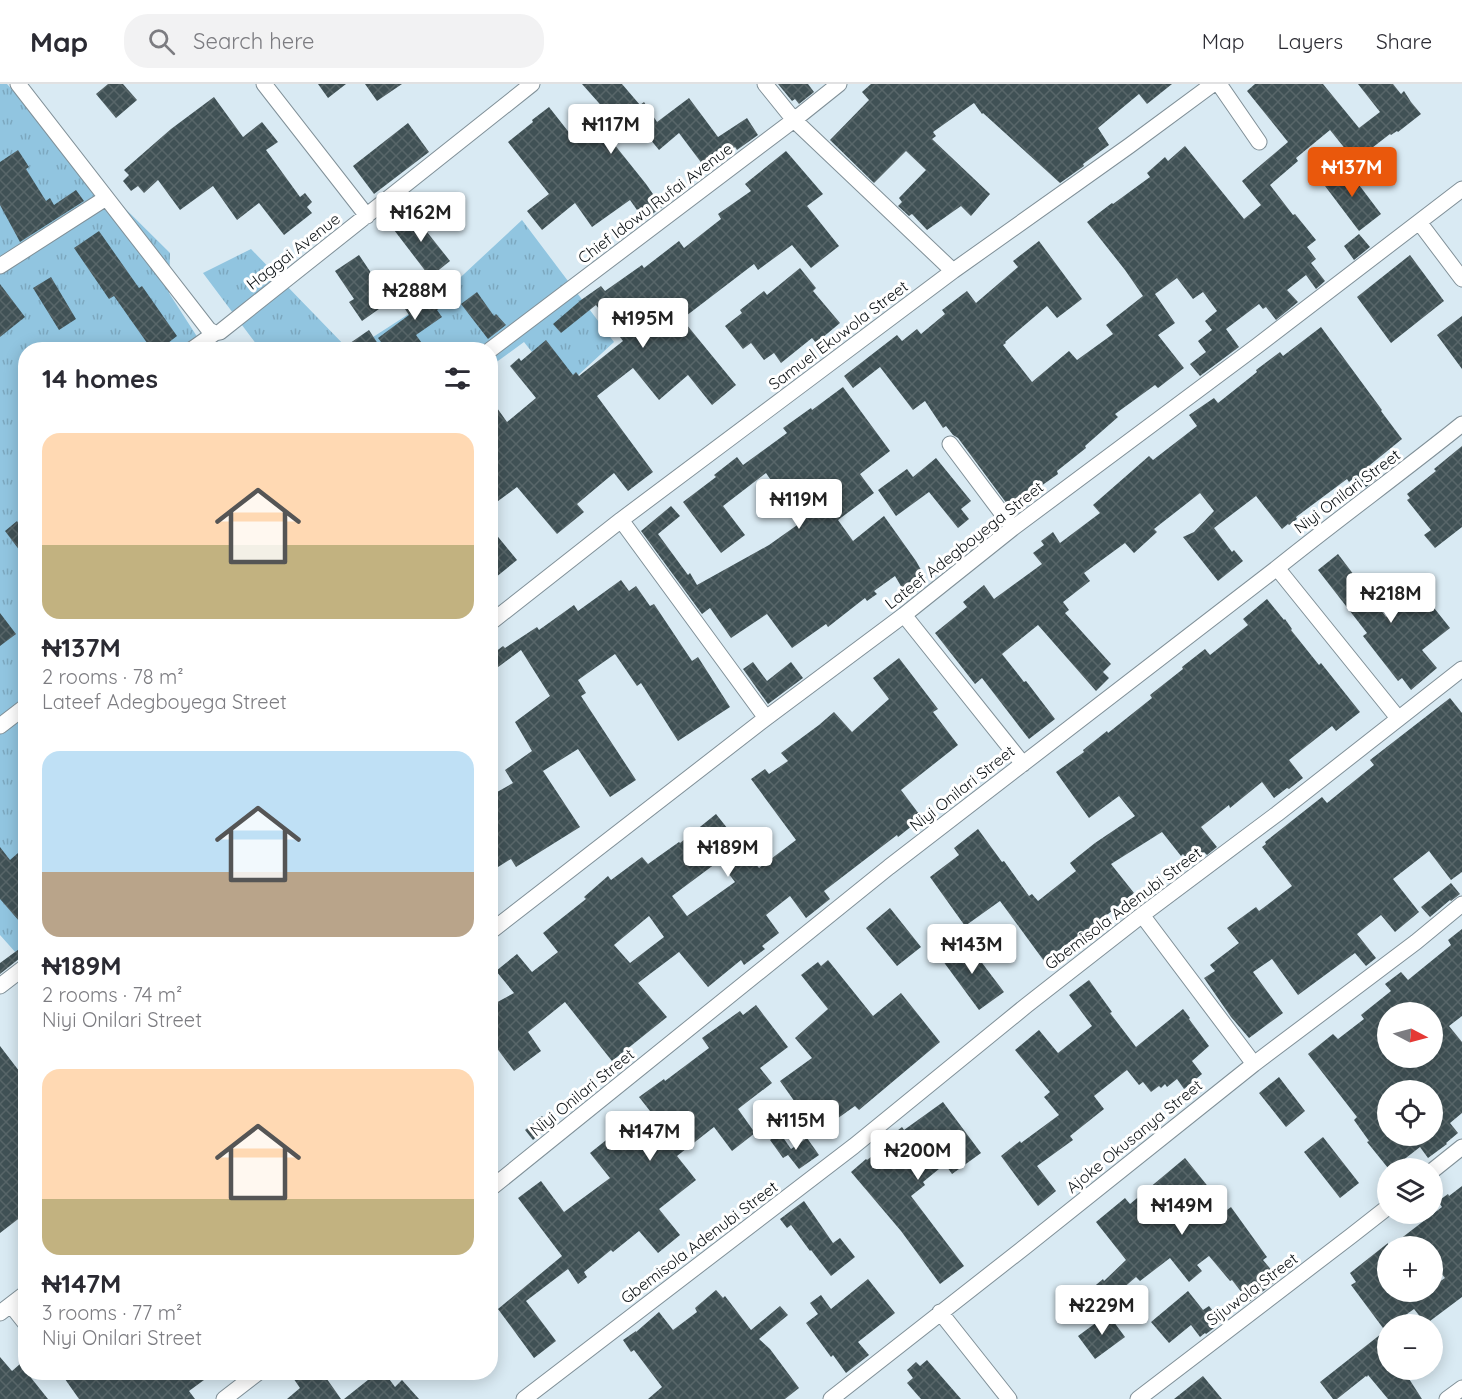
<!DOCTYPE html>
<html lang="en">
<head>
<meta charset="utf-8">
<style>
  :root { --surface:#fff; --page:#f2f2f3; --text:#2b2b33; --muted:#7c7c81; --line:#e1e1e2; --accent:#ea580c }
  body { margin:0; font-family:Quicksand,sans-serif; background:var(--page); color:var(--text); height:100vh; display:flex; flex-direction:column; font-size:22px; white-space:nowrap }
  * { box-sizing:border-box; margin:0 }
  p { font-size:20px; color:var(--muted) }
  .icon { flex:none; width:33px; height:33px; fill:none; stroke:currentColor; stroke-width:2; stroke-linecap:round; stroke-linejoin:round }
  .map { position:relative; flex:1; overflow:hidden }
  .details { position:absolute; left:18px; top:258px; width:480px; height:1038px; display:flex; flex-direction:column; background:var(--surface); border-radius:24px; box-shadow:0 3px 15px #0003 }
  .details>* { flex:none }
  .needle { width:39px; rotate:96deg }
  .tools { position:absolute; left:1377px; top:918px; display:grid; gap:12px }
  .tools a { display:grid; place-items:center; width:66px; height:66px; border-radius:50%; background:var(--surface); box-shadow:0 3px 15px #0003; font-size:30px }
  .price { position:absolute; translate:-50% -51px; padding:0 14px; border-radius:6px; background:#fff; color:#222; font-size:20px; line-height:39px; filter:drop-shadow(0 2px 3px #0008) }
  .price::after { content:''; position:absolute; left:50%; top:36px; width:18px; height:14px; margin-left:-9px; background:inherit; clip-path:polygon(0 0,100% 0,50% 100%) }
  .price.current { background:var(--accent); color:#fff }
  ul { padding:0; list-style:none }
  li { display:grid; align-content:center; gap:12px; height:318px; padding:0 24px }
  li span { display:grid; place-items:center; height:186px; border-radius:18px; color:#555 }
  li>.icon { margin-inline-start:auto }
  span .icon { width:108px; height:108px; fill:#fffc; stroke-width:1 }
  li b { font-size:26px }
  h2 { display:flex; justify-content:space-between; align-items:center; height:72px; padding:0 24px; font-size:26px }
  header { display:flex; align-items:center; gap:36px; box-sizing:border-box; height:84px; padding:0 30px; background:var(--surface); border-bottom:2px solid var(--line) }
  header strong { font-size:28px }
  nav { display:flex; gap:33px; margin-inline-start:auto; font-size:21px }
  .search { width:420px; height:54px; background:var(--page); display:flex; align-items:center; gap:15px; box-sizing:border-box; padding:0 21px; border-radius:24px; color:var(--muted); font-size:22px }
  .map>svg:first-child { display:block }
</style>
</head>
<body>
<header>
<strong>Map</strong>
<div class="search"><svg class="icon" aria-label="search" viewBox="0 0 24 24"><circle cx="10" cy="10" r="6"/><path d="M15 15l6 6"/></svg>Search here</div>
<nav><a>Map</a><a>Layers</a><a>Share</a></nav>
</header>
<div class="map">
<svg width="1462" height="1315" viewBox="0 0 1462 1315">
  <defs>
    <pattern id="grass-tufts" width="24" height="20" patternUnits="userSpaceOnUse" patternTransform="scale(1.5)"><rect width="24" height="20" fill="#91c5e0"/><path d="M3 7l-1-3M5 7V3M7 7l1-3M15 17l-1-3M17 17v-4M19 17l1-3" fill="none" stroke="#7ca8bf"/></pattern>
    <pattern id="building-cross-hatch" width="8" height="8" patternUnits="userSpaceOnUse" patternTransform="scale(1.5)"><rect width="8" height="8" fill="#405155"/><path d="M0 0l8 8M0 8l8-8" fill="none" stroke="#586669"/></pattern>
  </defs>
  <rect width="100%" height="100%" fill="#d9eaf3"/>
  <path fill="url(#grass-tufts)" d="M0,0H7L65,65L170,169L169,209L205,265L26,266L25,879L0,851Z
    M522,136L614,258L562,306L524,258L491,282L490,266H353L449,204Z
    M251,165L348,265H260L203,189Z"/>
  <path fill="url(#building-cross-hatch)" fill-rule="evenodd" d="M108,0H123L137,16L116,34L96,10Z
    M318,0H346L328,14Z
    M365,0H402L377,17Z
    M582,0H622L640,21L644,18L657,38L689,14L718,53L747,34L758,51L737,66L735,63L706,85L679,49L659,66L636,38L610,55L646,100L662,123L644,136L630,116L592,143L575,119L542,146L527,127L549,110L508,58L533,38L532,36L549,23L571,51L606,27Z
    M778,0H808L814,8L799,20L795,15L792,17Z
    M871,0H1172L1147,20L1139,10L1098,44L1109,61L1083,80L1084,82L1060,99L983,29L982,30L974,19L933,48L936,52L932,55L990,110L971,132L961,122L927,146L912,130L909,132L898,122L902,118L899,114L926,86L906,67L874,99L830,56L869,16L862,8Z
    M1255,0H1323L1359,44L1380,28L1358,0H1393L1401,10L1404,7L1411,18L1421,30L1398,48L1397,47L1391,51L1390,50L1355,77L1330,46L1296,74L1298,77L1270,101L1293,131L1295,130L1316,156L1307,163L1316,175L1311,179L1325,197L1316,205L1306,191L1287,206L1298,218L1276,236L1266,223L1263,225L1259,220L1226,245L1239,263L1200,292L1190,280L1206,268L1198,257L1212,246L1205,237L1217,227L1203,208L1193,215L1177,194L1155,210L1175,239L1158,251L1184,284L1158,304L1155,301L1115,330L1118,333L1085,362L1086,364L1057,387L1058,390L1010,424L958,354L953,351L946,342L943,344L925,317L913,326L880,283L853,304L844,292L897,251L902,257L917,245L921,250L945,230L942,226L967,207L976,219L1018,183L1013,177L1039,157L1082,215L1057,234L1047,222L1005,258L1006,259L1003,261L1032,298L1069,267L1077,276L1113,250L1106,241L1143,212L1125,186L1087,138L1112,119L1113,120L1150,93L1147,89L1165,73L1168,77L1185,62L1244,135L1261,121L1242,97L1288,58L1247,7Z
    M214,13L243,53L262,38L278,58L266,66L300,113L305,109L312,118L307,123L312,129L284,151L259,119L237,136L213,102L180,126L158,96L144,109L138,102L131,107L123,97L129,91L124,86L171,45Z
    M408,39L429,68L374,110L353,82Z
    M18,66L29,83L26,85L46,117L50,114L54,121L76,106L84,117L20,158L0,121V78Z
    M786,67L823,110L807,122L839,162L811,184L792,161L758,186L754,180L682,235L736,301L712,321L688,291L659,316L633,284L597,312L653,388L628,407L614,389L577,420L584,428L557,450L517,403L490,423V379L497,375L490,365V314L507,338L536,314L510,282L519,274L521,277L546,256L573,291L576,288L579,292L623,257L596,221L561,249L553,240L581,216L601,202L605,207L642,181L644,184L679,157L684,164L721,135L718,130L751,107L745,100Z
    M1344,81L1381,130L1359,147L1322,98Z
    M413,126L428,146L427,148L450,177L430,193L391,142Z
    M99,147L139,204L142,202L177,252L159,266H152L114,212L109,215L74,164Z
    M1359,150L1370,163L1354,176L1344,162Z
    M359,171L378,199L381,197L393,215L362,237L349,218L354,215L335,187Z
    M1410,171L1444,217L1391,259L1357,213Z
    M800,184L816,204L813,207L840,239L816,259L812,254L781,279L774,269L764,276L751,259L743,265L725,242L742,229L740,226L764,207L767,211Z
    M51,193L76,235L59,246L33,204Z
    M0,200L25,233L0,253Z
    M436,200L448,219L437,226L442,233L416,251L427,266H387L378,254L409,231L403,222Z
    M477,208L494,232L496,230L506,241L488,255L461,220Z
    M1462,232V285L1437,251Z
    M1321,243L1382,326L1381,327L1402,355L1370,381L1379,393L1366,403L1357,391L1349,398L1347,395L1296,433L1297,435L1289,441L1288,440L1282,445L1256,412L1214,444L1232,468L1234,466L1243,477L1218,497L1183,453L1194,448L1214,427L1200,409L1154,445L1157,448L1134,469L1125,459L1084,489L1090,497L1063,518L1069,526L1065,529L1111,580L1103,588L1109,594L1096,607L1038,541L1002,570L1024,598L1026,597L1055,635L1029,655L982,594L975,600L935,549L967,523L963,518L984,501L994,515L1042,480L1033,469L1044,461L1041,457L1053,448L1060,459L1100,429L1093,421L1149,372L1153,376L1197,342L1189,331L1214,314L1218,319L1257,288L1256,286L1280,268L1283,272Z
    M369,246L382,266H340Z
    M843,303L890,367L860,390L874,409L838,436L853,457L884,432L916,477L928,498L918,504L919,506L908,514L895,492L874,507L877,510L867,517L865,514L828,543L826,540L792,564L767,530L731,554L710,524L702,530L641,447L671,422L680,432L658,450L688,491L690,489L697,501L769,461L800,439L766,389L723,422L745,451L721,469L683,418L716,393L714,391L737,373L743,381L787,349L783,344L811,324L812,326Z
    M1462,362V443L1435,464L1424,451L1431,446L1407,416L1410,414L1407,410L1436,387L1434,385Z
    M936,374L971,417L961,425L969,435L958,444L929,408L896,432L878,406L907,385L913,393Z
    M17,437L26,449V475L5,447Z
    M490,443L517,476L490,498Z
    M1338,470L1386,533L1404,519L1399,512L1415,500L1450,544L1422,566L1437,584L1411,606L1402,594L1398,597L1363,552L1367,549L1318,486Z
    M621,496L629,507L636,502L650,522L654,520L692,577L698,573L730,623L678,657L641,599L637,602L615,570L578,596L586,609L581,612L636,696L610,713L578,665L543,687L580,743L516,783L511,775L490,788V712L513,699L505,686L532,667L515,638L550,612L521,566L490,589V572L503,562L505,564L537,543L539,546L574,521L578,527Z
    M1267,515L1284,536L1285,535L1292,545L1291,546L1319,581L1321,579L1360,628L1336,647L1332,642L1289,676L1303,694L1289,705L1287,704L1274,714L1262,698L1230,724L1229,721L1201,743L1217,763L1207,771L1204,768L1190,779L1183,770L1181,772L1162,748L1111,780L1134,809L1102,835L1103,836L1077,854V853L1044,877L1000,817L965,842L930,793L959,771L954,764L978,745L1002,778L1004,777L1029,812L1032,810L1038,817L1076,787L1070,779L1095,759L1135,732L1119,712L1089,734L1056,688L1084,668L1083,666L1107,647L1108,649L1152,614L1150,611L1183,585L1182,583L1205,565L1210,571L1248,541L1243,535Z
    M0,529L16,550L0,562Z
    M899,574L938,625L933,628L958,661L901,706L922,734L898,753L897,751L824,807L830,815L806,834L790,812L766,831L779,849L762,862L765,865L744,881L741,876L708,903L679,868L638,899L667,933L612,977L565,918L528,948L541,967L514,987L490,955V922L514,909L496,887L517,870L532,888L558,868L543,849L586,815L584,813L608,792L611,796L642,773L648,780L679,758L680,759L716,730L759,784L796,756L751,695L765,685L769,690L788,677L781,669L819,641L834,628L852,648L889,615L873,594ZM719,777L735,798L687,832L672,812ZM649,832L664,853L630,879L614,861Z
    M753,578L767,597L791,578L803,594L768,620L743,585Z
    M1450,614L1462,629V788L1451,796L1429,767L1393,795L1419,828L1395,848L1381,831L1357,850L1376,874L1366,882L1355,869L1298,911L1272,875L1253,888L1283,929L1249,954L1231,933L1204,894L1215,887L1210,881L1239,859L1227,844L1256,823L1259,827L1292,802L1262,763L1266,760L1265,758L1322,713L1327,719L1374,681L1370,676Z
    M26,762V845L0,815V763L10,776Z
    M1451,799L1460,810L1451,817L1450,816L1430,833L1421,823Z
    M890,824L921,863L897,882L866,844Z
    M1462,845V932L1449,942L1462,958V1029L1450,1039L1458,1049L1446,1059L1447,1060L1428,1074L1420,1063L1393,1084H1388L1367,1058L1369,1057L1354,1036L1357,1033L1308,970L1333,950L1338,955L1364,935L1361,931L1391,907L1385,900L1401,888L1408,896L1451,861L1448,856ZM1388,928H1432V940L1439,948L1432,953V974H1388ZM1388,1006H1432V1052H1388Z
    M964,855L1004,908L979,926L940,873Z
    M26,860V872L20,874L0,890V879Z
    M828,876L873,932L901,909L940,958L859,1026L855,1022L817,1049L780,997L812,974L795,954L828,925L801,891L818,878L821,882Z
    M1089,896L1112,928L1110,929L1136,963L1183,925L1190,934L1189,935L1209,962L1192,977L1202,990L1184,1005L1177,995L1167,1003L1165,1000L1161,1004L1159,1002L1151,1008L1143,998L1139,1001L1127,986L1094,1012L1104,1025L1070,1052L1073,1056L1037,1082L1056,1107L1038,1122L1001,1072L1020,1057L1021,1059L1059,1031L1044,1013L1050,1008L1015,966L1039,946L1058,969L1092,942L1069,911Z
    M756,921L788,963L760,984L772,999L738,1025L755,1049L732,1067L714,1043L677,1072L696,1096L659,1125L680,1151L658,1169L639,1147L613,1168L611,1166L584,1188L587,1193L578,1200L568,1185L526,1217L556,1257L534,1274L498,1225L562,1172L518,1114L541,1097L564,1128L610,1094L590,1069L610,1053L617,1062L633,1048L637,1053L657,1036L639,1013L664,995L665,997L709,964L702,954L740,927L743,931Z
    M0,962L26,996V1129L0,1149Z
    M1279,993L1305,1027L1286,1043L1259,1009Z
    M943,1018L981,1069L952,1090L945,1080L923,1098L925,1101L911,1112L964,1182L940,1200L901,1147L851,1088L866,1075L867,1076L888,1060L885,1056L902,1043L904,1046Z
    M542,1032L550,1041L533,1056L525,1046Z
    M780,1049L791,1065L807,1054L819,1071L799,1085L788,1071L783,1074L770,1056Z
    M1323,1053L1359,1099L1340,1114L1304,1068Z
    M1185,1074L1227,1126L1231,1123L1267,1173L1263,1176L1279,1195L1249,1218L1232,1196L1230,1197L1209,1172L1197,1181L1202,1187L1189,1198L1170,1174L1140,1197L1136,1193L1121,1206L1120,1205L1102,1220L1090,1206L1103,1195L1104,1197L1126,1176L1096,1138L1125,1114L1130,1120Z
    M1462,1102V1213L1426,1240L1414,1225L1400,1235L1399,1236L1397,1234L1383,1244L1351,1201L1356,1198L1350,1189L1388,1159V1208H1432V1203L1445,1194L1432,1178V1162H1391L1442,1123L1438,1117L1448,1110L1449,1112Z
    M804,1117L833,1159L840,1154L855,1173L831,1192L811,1166L810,1167L791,1141L787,1144L780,1135Z
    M868,1195L895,1229L858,1258L869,1271L846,1289L833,1271L831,1273L806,1239L818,1230L810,1219L821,1211L831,1225Z
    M716,1206L723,1214L725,1212L751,1246L780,1222L788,1231L759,1255L770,1265L799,1304L785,1315H648L662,1303L634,1266L631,1268L623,1256L636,1247V1248L659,1228L673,1246L697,1228L695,1224Z
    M1188,1207L1203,1226L1209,1222L1222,1238L1206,1250L1205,1249L1200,1253L1191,1241L1169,1259L1151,1238Z
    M1108,1230L1125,1253L1095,1275L1078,1252Z
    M1381,1250L1388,1259V1263L1379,1269L1388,1280V1286H1392L1397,1291L1404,1287L1422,1315H1388L1368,1291L1367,1293L1366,1292L1337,1315H1333L1320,1298Z
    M0,1273L12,1287L20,1280L48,1315H0Z
    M927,1276L961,1315H921L907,1299L913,1294L907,1286L916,1278L920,1282Z
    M60,1288H215L189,1307L195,1315H79Z
    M289,1288H322L341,1315H287L300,1304Z
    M378,1288H384L395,1303L402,1296L419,1315H344Z
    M1203,1292L1222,1315H1174Z"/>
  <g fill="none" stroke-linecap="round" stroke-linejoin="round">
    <defs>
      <path id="minor" d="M18,0L209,246L215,249L220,248L532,0
        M264,0L367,132
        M765,0L794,36L953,187
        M1219,0L1259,58
        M1419,138L1462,195
        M0,182L106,114
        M191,266L215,249
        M490,266L794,36L839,0
        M950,360L1013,444
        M621,436L766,634
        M1277,484L1398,634
        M904,531L1023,680
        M490,539L621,436L953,187L1129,62L1213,0
        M0,642L26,622
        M1142,831L1254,980
        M490,848L766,634L904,531L1013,444L1257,262L1462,105
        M0,902L26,882
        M1432,1087L1462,1063
        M490,1105L889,783L1277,484C1338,435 1401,389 1462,340
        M11,1221L26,1240
        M940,1228L1009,1315
        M0,1229L26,1209
        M224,1315L259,1288
        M524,1315L854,1062L1027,921L1142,831L1277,730L1462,585
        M831,1315L1026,1162L1254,980L1416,858L1462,820
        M1138,1315L1351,1152L1388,1123
        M1447,1315L1462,1304"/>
    </defs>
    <use href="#minor" stroke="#809098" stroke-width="17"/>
    <use href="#minor" stroke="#fff" stroke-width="15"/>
  </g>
  <g text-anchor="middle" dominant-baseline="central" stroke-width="6" stroke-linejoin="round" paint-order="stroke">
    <g font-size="16" fill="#0b1114" stroke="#fff">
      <text transform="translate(655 119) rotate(-37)">Chief Idowu Rufai Avenue</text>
      <text transform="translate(293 167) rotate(-38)">Haggai Avenue</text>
      <text transform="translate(838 251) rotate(-37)">Samuel Ekuwola Street</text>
      <text transform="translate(1347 407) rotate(-37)">Niyi Onilari Street</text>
      <text transform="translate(964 461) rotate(-38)">Lateef Adegboyega Street</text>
      <text transform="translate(962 704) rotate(-38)">Niyi Onilari Street</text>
      <text transform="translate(1123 824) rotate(-37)">Gbemisola Adenubi Street</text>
      <text transform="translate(582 1008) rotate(-39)">Niyi Onilari Street</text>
      <text transform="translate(1134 1052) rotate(-39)">Ajoke Okusanya Street</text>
      <text transform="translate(699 1158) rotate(-37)">Gbemisola Adenubi Street</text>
      <text transform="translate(1252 1205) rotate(-37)">Sijuwola Street</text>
    </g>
  </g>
</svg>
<div class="tools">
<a><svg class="needle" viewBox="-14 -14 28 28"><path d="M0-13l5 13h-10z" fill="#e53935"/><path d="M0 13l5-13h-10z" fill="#7c7c81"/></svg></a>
<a><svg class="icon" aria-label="locate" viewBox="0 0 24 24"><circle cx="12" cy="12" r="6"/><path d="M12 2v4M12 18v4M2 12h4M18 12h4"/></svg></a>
<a><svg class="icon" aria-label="layers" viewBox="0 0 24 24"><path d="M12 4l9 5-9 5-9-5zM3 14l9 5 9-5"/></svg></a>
<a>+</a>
<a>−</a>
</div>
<b class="price" style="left:611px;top:71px">₦117M</b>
<b class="price current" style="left:1352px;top:114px">₦137M</b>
<b class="price" style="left:421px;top:159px">₦162M</b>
<b class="price" style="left:415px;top:237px">₦288M</b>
<b class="price" style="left:643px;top:265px">₦195M</b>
<b class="price" style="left:799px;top:446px">₦119M</b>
<b class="price" style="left:1391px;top:540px">₦218M</b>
<b class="price" style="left:728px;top:794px">₦189M</b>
<b class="price" style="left:972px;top:891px">₦143M</b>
<b class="price" style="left:796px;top:1067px">₦115M</b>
<b class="price" style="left:650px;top:1078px">₦147M</b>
<b class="price" style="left:918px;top:1097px">₦200M</b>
<b class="price" style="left:1182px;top:1152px">₦149M</b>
<b class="price" style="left:1102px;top:1252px">₦229M</b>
<section class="details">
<h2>14 homes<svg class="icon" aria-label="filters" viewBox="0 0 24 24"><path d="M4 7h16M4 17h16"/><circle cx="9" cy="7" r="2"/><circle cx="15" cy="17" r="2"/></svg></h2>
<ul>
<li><span style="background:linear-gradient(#ffd9b3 60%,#c2b280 0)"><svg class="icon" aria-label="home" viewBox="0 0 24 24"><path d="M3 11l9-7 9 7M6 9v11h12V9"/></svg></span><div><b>₦137M</b><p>2 rooms · 78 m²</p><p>Lateef Adegboyega Street</p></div></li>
<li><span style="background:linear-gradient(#bfe0f5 65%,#b9a48a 0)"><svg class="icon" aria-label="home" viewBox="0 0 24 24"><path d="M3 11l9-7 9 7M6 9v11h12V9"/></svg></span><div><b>₦189M</b><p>2 rooms · 74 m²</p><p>Niyi Onilari Street</p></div></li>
<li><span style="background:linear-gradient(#ffd9b3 70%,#c2b280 0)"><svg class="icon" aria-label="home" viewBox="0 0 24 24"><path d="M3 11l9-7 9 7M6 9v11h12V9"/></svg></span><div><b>₦147M</b><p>3 rooms · 77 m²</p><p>Niyi Onilari Street</p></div></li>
</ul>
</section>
</div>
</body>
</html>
